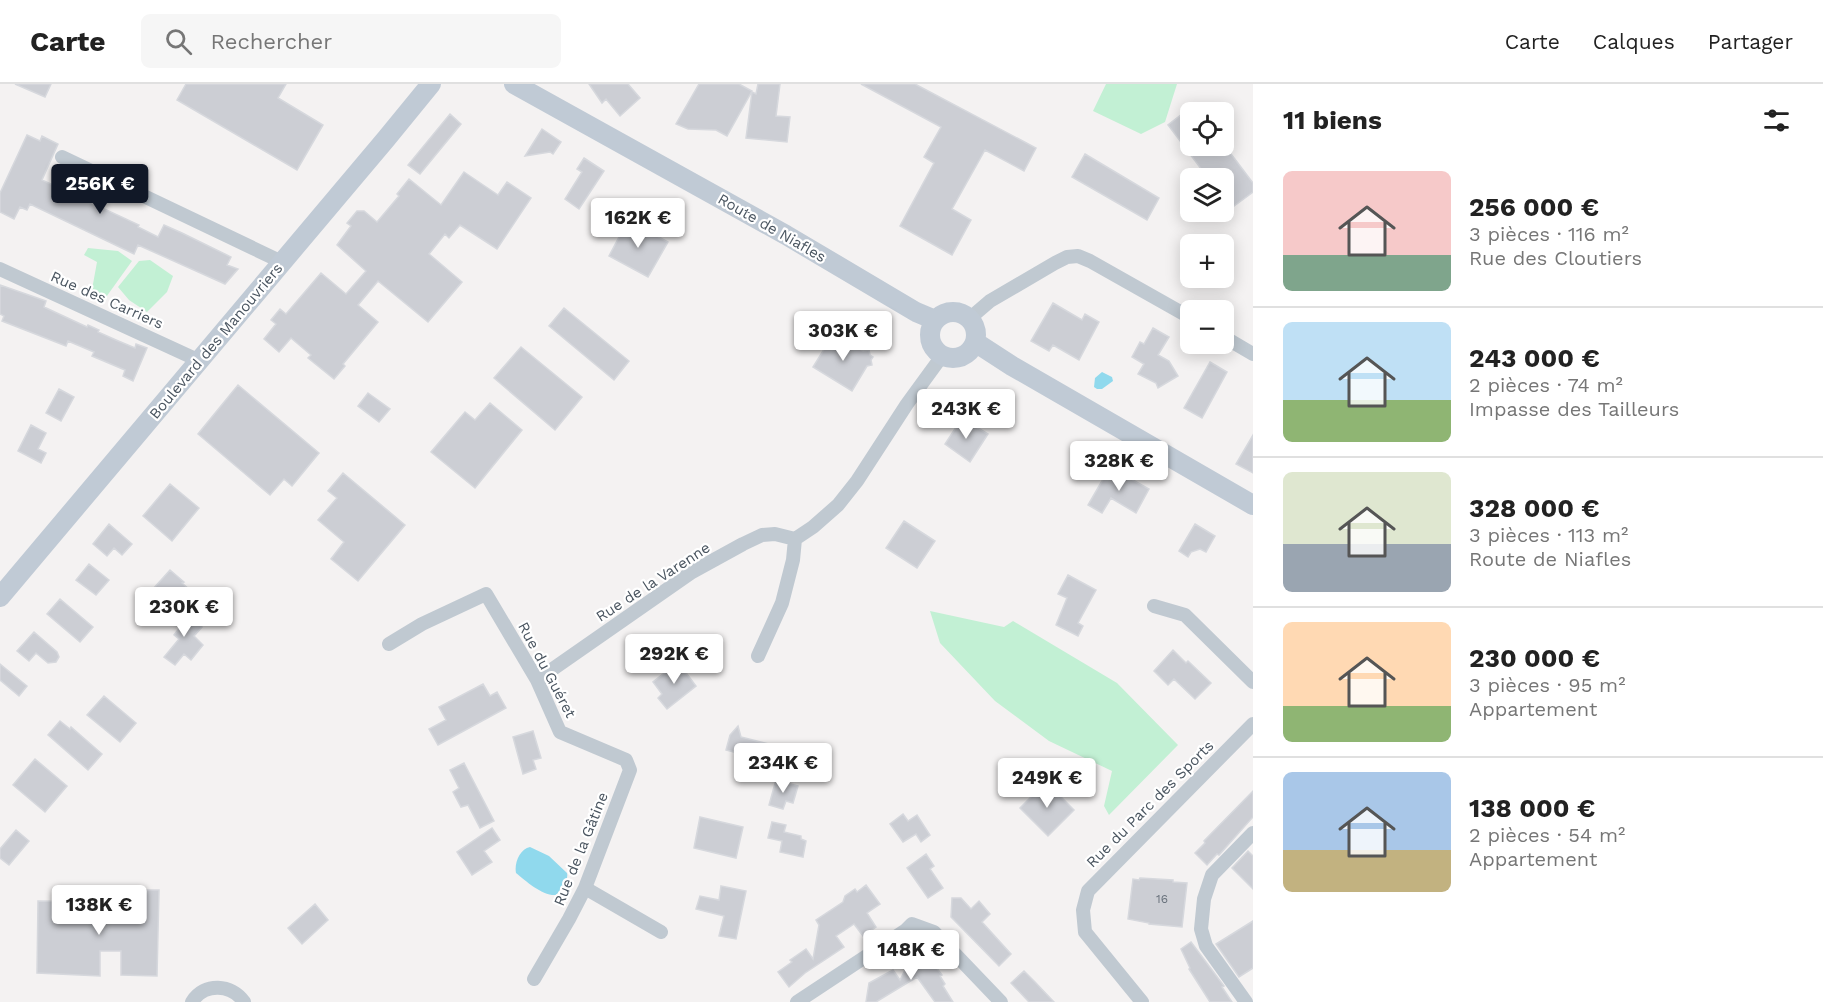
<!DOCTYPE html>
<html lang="fr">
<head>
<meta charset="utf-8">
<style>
  :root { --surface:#fff; --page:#f6f6f6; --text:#222; --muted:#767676; --line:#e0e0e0; --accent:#111827 }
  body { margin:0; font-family:"Work Sans",sans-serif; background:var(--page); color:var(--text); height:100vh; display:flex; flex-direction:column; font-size:22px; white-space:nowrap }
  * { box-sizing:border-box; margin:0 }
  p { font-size:20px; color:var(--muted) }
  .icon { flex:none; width:33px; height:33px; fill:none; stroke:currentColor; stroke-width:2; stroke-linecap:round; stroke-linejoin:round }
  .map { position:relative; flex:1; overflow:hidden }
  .sheet { display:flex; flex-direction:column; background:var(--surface); width:570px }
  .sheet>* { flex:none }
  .buttons { position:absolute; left:1180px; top:18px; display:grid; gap:12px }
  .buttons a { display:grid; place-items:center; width:54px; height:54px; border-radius:9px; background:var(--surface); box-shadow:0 3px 15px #0003; font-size:30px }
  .price { position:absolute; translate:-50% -51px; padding:0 14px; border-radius:6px; background:#fff; color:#222; font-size:20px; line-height:39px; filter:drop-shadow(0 2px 3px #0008) }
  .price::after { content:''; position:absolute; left:50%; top:36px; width:18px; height:14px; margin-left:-9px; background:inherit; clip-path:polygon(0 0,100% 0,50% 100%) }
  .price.selected { background:var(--accent); color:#fff }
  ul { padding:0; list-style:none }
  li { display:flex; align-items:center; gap:18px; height:150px; padding:0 30px }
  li+li { border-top:2px solid var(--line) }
  li span { display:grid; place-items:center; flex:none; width:168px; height:120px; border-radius:9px; color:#555 }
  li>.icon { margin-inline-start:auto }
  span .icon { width:72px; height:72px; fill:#fffc; stroke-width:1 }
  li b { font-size:26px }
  h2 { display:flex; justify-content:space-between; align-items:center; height:72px; padding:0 30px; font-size:26px }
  header { display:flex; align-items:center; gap:36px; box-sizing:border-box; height:84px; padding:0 30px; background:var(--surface); border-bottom:2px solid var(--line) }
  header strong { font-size:28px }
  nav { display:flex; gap:33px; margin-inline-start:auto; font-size:21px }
  .search { width:420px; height:54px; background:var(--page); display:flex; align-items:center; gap:15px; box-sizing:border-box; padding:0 21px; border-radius:9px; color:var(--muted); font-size:22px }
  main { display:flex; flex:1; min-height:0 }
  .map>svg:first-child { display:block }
</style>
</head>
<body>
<header>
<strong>Carte</strong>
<div class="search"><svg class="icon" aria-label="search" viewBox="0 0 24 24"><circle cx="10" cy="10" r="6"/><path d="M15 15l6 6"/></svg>Rechercher</div>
<nav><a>Carte</a><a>Calques</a><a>Partager</a></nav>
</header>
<main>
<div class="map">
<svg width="1253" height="918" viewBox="0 0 1253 918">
  <rect width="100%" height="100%" fill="#f4f2f2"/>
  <path fill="#c2f0d4" d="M1106,0H1177L1165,38L1141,50L1093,27Z
    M88,164L118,167L132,177L104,216H95L91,211L97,178L84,171Z
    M150,176L173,192L167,208L147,228L129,216L118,203L139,177Z
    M930,527L1004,543L1013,537L1117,599L1178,661L1109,731L1104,722L1112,687L1049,657L995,617L940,559Z"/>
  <path fill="#90d9ed" d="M1102,288L1112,293L1113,297L1102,305H1097L1094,303L1095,294Z
    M530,763L549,772L567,789C569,796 561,806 556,811C542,812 526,797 516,789C514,779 520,765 530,763Z"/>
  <path fill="#ccced4" stroke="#d6d8dd" stroke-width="1.5" d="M15,0H51L45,13Z
    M186,0H286L278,14L323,41L297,86L177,16Z
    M589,0H628L640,14L620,32L606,15L602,19Z
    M699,0H739L752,7L727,52L716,46L688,45L676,40Z
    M758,0H780L776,32L790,33L787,58L746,54L752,8L756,10Z
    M861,0H915L1036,64L1024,87L985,66L952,125L971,136L952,171L900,142L934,79L924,73L941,43Z
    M1191,23V62H1225L1253,99V108L1230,125L1224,117V94H1208L1168,41Z
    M450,30L461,40L420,90L408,81Z
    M542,45L561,58L553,70L550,68L525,72Z
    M27,51L40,57L42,52L58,60L42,96L139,141L138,143L158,153L164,141L182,149L231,173L227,181L238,185L225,200L138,161L134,170L30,120L27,126L20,123L14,135L0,128V109Z
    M1085,70L1159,114L1147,136L1072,93Z
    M584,74L604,87L579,125L565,115L582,88L577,85Z
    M464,88L498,111L507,98L531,114L497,165L460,141L449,154L445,150L429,170L462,198L428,238L378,197L358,221L378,238L343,280L345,282L334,295L308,274L311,271L291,254L279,268L264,255L276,240L271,236L280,225L286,230L321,189L346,210L366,187L337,161L351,142L347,139L357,127H364L377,138L399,112L397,110L409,95L441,121Z
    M628,136L668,158L648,193L609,172Z
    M0,201L46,217L44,223L87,243L88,241L99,246L98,248L116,256L135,264L136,260L147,264L133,297L123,292L125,286L92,272L94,268L68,257L66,262L2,237L4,232L0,230Z
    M1053,219L1082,236L1085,230L1099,238L1079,276L1053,261L1049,267L1031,257Z
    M564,224L629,277L614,296L549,242Z
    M1153,244L1169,253L1158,271L1169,277L1178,292L1158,304L1156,299L1138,290L1144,280L1132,273L1140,258L1144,260Z
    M834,249L863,267L869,266L870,271L873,273L871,276L872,281L867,282L852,307L813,283Z
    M521,263L582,313L555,346L494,294Z
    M1210,278L1227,288L1202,334L1184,324Z
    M238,301L319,369L292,402L284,395L270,411L198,350Z
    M59,305L74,313L61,337L46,329Z
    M368,309L390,325L379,338L358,322Z
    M490,319L522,346L475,404L431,368L465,328L475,336Z
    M962,334L988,350L970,378L945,360Z
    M31,341L46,349L38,365L46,369L41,379L18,367Z
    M1253,351V389L1236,380Z
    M1110,383L1149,405L1136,429L1111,414L1102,429L1088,421Z
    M343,389L405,441L358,497L331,475L344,458L318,436L337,414L328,407Z
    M170,400L199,424L172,457L143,432Z
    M904,437L935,457L917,484L886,464Z
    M109,440L132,460L122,471L114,464L107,472L93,460Z
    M1195,440L1215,452L1206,468L1200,465L1191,468L1188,473L1179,467Z
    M89,480L109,496L96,511L76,496Z
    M170,486L184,498L182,499L190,506L175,524L153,505Z
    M1068,491L1096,506L1078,539L1083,542L1078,552L1056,541L1067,514L1058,510Z
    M60,515L93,543L80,558L47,530Z
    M178,523L202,543L194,552L203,561L191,576L184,570L175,581L164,573L179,555L174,551L181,542L169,533Z
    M34,548L57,568L59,573L56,578L48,579L36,569L29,577L17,567Z
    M1173,566L1186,579L1188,577L1211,599L1195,615L1174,595L1168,601L1154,587Z
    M678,578L696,602L667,625L658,614L662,610L653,598Z
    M0,580L27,602L19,612L0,596Z
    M483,600L490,612L497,608L506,624L438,661L429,645L446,636L439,623Z
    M104,612L136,639L120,658L87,631Z
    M60,637L70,645L71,643L102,670L88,686L48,651Z
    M738,642L741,653L784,664L780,680L726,666L730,651Z
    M533,647L541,674L533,676L536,685L523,690L513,653Z
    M35,675L67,702L45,728L13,701Z
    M464,679L494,737L480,744L468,721L461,723L453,708L459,704L450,686Z
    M776,696L798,702L793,719L786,717L783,725L769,721Z
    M1046,698L1074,726L1048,752L1020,724Z
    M1253,707V733L1219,771L1217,770L1207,781L1195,769L1205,759L1204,757Z
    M903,730L908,737L917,731L930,751L921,758L916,750L903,758L890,740Z
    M700,733L743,743L736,774L694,764Z
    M772,738L786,741L784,748L801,752V755L806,757L803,773L780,768L782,757L768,754Z
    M492,744L500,756L484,767L492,778L472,791L457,768Z
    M16,746L29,757L9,781L0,774V765Z
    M1248,767L1253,772V805L1232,784Z
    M926,770L934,782L930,785L943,804L928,814L907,784Z
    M1140,794L1173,796V798L1187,799L1182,843L1149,840V839L1128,835L1133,795L1139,796Z
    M866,801L880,820L867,829L876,843L863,852L854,840L836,852L844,863L805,889L789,903L778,888L792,878L790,876L806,865L813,875L819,841L816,836L843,818L845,812L855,805L857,808Z
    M721,802L746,807L736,855L719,852L724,832L696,825L700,812L719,816Z
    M122,806H159L157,892L121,891V867H100V892L37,889L38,817L100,818V838L122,839Z
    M952,814H961L971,825L979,817L990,830L982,838L1011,870L999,882L951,833Z
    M315,820L328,836L302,860L288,844Z
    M1253,837V884L1239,893L1216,860Z
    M1191,858L1224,902L1222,903L1232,918H1210L1189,885L1190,884L1181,865Z
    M913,870L933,879L942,891L940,892L945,900L943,902L953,918H935L917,893L876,918H866L869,899L893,886L900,896Z
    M1024,887L1035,898L1054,918H1029L1011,899Z"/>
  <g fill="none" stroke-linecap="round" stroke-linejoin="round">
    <path stroke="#c0c9d1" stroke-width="14" d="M62,73L282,178
      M0,185L200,277
      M969,235L990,217L1055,179L1067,173L1078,172L1090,177L1191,234
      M1224,253L1253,270
      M1154,522L1185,531L1253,598
      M389,560L422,540L486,510L537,596L560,648L626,676L630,686L585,804L569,835L534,895
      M758,572L782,519L793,476L795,455L813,443L838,421L857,397L907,320L942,272
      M537,596L692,488L743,460L762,451L775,450L795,455
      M585,804L661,848
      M192,918C204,898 232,900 244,918
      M797,918L906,846L912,840L934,848L1001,918
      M1142,918L1085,848L1083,826L1088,807L1253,640
      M1246,918L1206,862L1201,845L1204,815L1212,791L1253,749"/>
    <path stroke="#c0cad5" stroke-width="20" d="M514,0L786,151L916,228L935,236
      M930 251a23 23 0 1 1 46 0a23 23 0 1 1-46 0Z
      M975,258L1012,282L1253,421
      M0,513L386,55L431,0"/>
  </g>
  <g text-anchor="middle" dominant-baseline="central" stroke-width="4.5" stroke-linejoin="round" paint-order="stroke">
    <g font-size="12" fill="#6a737d">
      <text x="1162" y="815">16</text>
    </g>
    <g font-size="15" fill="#4a5560" stroke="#fff">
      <text transform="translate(772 144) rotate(30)">Route de Niafles</text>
      <text transform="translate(107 216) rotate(24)">Rue des Carriers</text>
      <text transform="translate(216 257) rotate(-50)">Boulevard des Manouvriers</text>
      <text transform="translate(653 498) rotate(-33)">Rue de la Varenne</text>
      <text transform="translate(547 586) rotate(62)">Rue du Guéret</text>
      <text transform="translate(1150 720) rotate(-45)">Rue du Parc des Sports</text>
      <text transform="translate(581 765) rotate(-68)">Rue de la Gâtine</text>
    </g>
  </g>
</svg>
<div class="buttons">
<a><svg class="icon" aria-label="locate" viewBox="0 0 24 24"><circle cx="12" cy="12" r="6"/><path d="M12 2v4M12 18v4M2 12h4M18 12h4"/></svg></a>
<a><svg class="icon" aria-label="layers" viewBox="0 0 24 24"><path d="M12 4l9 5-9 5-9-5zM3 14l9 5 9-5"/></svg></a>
<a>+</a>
<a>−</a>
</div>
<b class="price selected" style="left:100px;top:131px">256K €</b>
<b class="price" style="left:638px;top:165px">162K €</b>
<b class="price" style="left:843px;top:278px">303K €</b>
<b class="price" style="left:966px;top:356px">243K €</b>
<b class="price" style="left:1119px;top:408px">328K €</b>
<b class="price" style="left:184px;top:554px">230K €</b>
<b class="price" style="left:674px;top:601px">292K €</b>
<b class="price" style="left:783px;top:710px">234K €</b>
<b class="price" style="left:1047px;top:725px">249K €</b>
<b class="price" style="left:99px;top:852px">138K €</b>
<b class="price" style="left:911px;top:897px">148K €</b>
</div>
<section class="sheet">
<h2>11 biens<svg class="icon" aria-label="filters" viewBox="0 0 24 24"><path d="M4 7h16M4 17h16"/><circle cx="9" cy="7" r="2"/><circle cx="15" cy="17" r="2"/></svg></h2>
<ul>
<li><span style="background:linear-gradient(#f6c9c9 70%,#7fa58c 0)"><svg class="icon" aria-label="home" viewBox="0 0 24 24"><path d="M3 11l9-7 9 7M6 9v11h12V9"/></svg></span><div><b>256 000 €</b><p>3 pièces · 116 m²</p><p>Rue des Cloutiers</p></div></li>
<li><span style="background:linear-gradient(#bfe0f5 65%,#8fb573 0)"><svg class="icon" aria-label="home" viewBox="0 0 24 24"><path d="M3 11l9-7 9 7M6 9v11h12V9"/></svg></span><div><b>243 000 €</b><p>2 pièces · 74 m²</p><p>Impasse des Tailleurs</p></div></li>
<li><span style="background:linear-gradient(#dfe7d0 60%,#9aa5b1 0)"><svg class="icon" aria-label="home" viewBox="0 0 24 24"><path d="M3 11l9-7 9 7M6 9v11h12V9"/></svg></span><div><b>328 000 €</b><p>3 pièces · 113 m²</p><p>Route de Niafles</p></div></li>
<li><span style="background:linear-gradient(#ffd9b3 70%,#8fb573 0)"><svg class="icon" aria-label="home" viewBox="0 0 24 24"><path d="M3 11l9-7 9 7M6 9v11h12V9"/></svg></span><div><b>230 000 €</b><p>3 pièces · 95 m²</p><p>Appartement</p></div></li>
<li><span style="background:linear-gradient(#a9c7e8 65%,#c2b280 0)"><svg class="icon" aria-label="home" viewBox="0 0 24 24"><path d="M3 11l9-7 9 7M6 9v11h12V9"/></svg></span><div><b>138 000 €</b><p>2 pièces · 54 m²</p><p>Appartement</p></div></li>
</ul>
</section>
</main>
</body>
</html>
